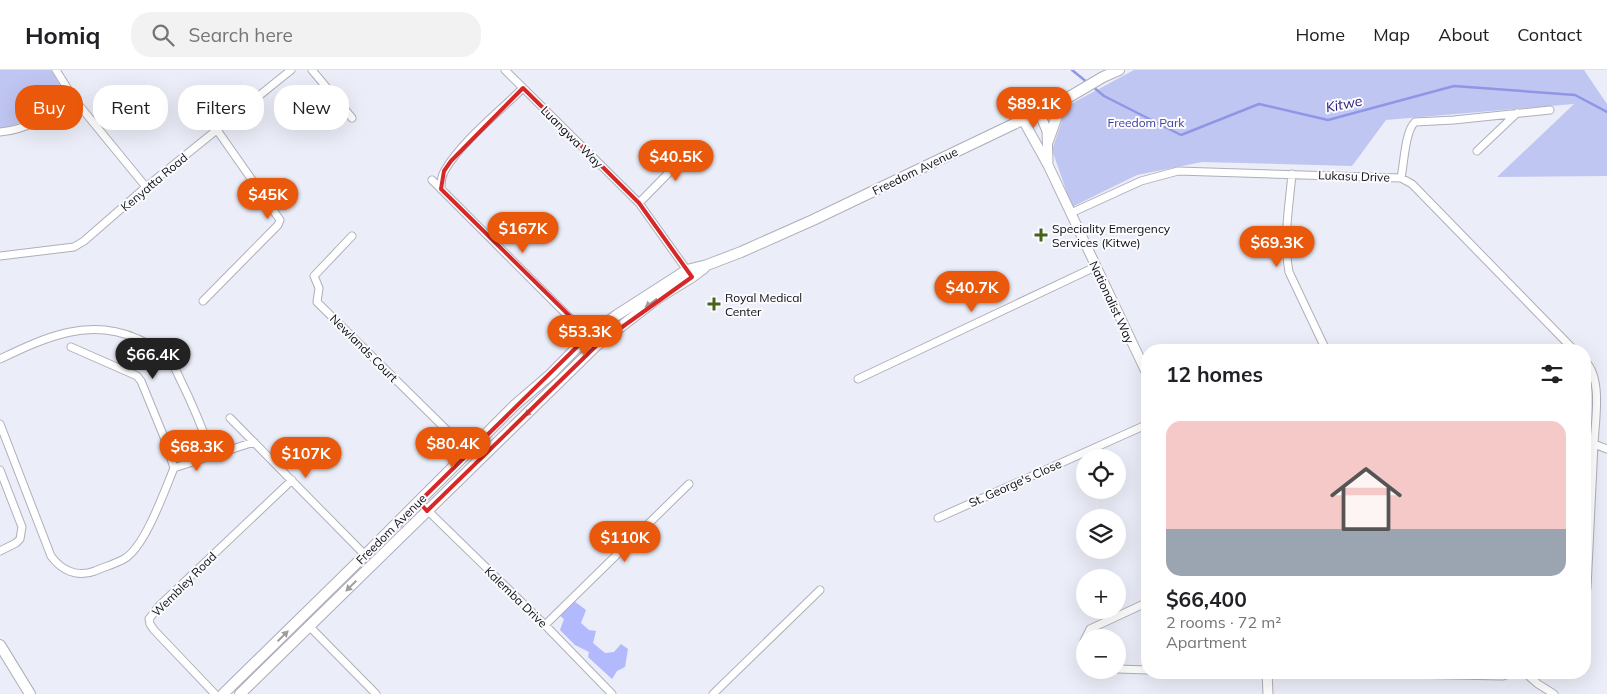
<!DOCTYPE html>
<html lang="en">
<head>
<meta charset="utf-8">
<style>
  :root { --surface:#fff; --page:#f2f2f2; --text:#202124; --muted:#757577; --line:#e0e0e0; --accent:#ea580c }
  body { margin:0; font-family:Mulish,sans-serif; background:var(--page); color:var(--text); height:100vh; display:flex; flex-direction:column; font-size:19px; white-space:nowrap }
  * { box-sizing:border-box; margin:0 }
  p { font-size:16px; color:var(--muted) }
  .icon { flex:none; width:28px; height:28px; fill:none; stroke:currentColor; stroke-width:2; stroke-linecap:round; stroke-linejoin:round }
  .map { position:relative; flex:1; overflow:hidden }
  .drawer { position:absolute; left:1141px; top:274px; width:450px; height:335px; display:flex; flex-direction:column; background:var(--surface); border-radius:20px; box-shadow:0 5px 20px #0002 }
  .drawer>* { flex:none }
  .banner { position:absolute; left:15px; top:15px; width:475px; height:45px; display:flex; gap:10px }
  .fabs { position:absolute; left:1076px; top:379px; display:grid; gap:10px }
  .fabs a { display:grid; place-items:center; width:50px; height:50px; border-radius:50%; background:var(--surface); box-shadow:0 5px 20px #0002; font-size:25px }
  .price { position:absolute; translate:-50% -42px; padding:0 11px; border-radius:18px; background:var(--accent); color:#fff; font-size:16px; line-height:32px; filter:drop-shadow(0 1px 2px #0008) }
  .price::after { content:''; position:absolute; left:50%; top:30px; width:15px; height:11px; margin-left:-8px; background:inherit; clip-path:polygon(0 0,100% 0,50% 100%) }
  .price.active { background:#222; color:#fff }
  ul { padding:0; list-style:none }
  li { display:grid; align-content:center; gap:10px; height:265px; padding:0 25px }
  li span { display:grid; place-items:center; height:155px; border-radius:15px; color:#555 }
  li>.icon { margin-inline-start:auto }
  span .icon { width:90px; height:90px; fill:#fffc; stroke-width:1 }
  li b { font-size:21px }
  h2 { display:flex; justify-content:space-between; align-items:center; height:60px; padding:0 25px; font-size:21px }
  .tag { padding:0 18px; border-radius:20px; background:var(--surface); box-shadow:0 5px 20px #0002; font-size:18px; line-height:45px }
  .tag.active { background:var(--accent); color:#fff }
  header { display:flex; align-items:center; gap:30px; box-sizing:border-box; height:70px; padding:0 25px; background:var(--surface); border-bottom:1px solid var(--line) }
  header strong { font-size:24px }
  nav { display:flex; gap:28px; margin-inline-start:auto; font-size:18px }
  .search { width:350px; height:45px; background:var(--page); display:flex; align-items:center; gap:12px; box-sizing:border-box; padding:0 18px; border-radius:20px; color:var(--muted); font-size:19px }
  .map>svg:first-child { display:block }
</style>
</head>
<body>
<header>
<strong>Homiq</strong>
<div class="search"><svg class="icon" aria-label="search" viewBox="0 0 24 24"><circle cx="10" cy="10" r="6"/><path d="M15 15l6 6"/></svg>Search here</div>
<nav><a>Home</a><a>Map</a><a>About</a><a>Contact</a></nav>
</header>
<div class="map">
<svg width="1607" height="624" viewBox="0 0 1607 624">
  <rect width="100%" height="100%" fill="#ebedf8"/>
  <path fill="#c0c6f2" d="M0,0H51L67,27L43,46L0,59Z
    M1134,0H1584L1607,34V106L1497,107L1574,34L1386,50L1352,96L1202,92L1137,105L1072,137L1052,80L1067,36Z"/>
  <path fill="#b2b9fc" d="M574,531L586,540L581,553L589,560L596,561L593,573L605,583L614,582L621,574L628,579L625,597L617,601L612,609L588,587L589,582L575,575L560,560L564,549L559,545Z"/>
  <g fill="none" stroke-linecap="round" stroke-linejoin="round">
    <path stroke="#8f96e6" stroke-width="2.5" d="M1072,0L1088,13
      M1092,16L1104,26L1181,65L1259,34L1328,50L1454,16L1575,25L1607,42"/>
    <defs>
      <path id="minor" d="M56,0L74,29L146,117
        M312,0L352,48
        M505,0L639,133L689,203
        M0,62C27,60 52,44 74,29
        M1477,81L1517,43
        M1292,104C1289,136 1283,170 1289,202L1326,280
        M1401,108C1404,94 1405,61 1415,52L1454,50L1550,40
        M432,110L597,275
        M441,119C441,112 441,106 445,100C463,70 498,43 523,18
        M639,133L696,75
        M1071,143L1141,111L1178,101L1401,108L1412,114L1574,280
        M352,166L314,206L319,218L317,232L469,382
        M0,186L74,177L84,171L146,117L291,0
        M203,231L278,155L280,150L217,60
        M0,289C46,267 89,247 138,269C150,274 164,284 172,294C176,299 178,305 181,311C193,335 203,360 212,385
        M1585,291C1603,309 1595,350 1594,374L1607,379
        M858,309L1095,197
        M230,348L365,485
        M0,354L51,486C61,500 77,508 95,501C104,497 115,494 124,489C145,477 164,422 174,398L164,367L141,311L137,306L71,277
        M174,398L254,372
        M0,400L22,457L20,469L16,473L0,481
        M419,432L545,555L612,624
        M938,448L1148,354
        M1585,526L1587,518L1594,374
        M545,555L689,414
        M310,557L376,624
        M1085,585L1084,571L1090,559L1148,532
        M1118,599L1148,600
        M1301,602L1503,606L1516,602
        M1524,602L1538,614L1554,624
        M215,624L154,560L150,554L149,549L159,536L292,410
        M713,624L820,520"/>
      <path id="tertiary" d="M1039,42L1047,61L1048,92
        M1023,50L1048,95L1148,306
        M1267,602L1268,624"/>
      <path id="secondary" d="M1048,71L1058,43L1064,30
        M0,575L30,624
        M223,624L365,485L515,335L551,304L589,265L617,245L687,200L707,195L741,182L813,150L1064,30L1103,7L1119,0
        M240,624L597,275L658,228L692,207L704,198"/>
    </defs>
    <use href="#minor" stroke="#aeafba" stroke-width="9"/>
    <use href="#tertiary" stroke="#aeafba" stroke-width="11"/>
    <use href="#secondary" stroke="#aeafba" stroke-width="12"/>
    <use href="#minor" stroke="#fff" stroke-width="7"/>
    <use href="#tertiary" stroke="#fff" stroke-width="9"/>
    <use href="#secondary" stroke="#fff" stroke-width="10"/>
  </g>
  <defs><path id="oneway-solid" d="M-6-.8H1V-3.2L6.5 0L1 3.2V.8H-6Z" transform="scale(1.25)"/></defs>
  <g fill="#9e9e9f">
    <use href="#oneway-solid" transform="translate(651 233) rotate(144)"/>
    <use href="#oneway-solid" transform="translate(530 341) rotate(136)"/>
    <use href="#oneway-solid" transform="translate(351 516) rotate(135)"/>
    <use href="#oneway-solid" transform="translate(283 566) rotate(-44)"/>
  </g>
  <path fill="none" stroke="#d62828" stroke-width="4" stroke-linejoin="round" d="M523,18L639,133L692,207L597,275L427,441L419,432L589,265L441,119L444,101L451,91Z"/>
  <g fill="#456419" stroke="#fafaff" stroke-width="2">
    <path d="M1038.5 157.5h5v5h5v5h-5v5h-5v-5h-5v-5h5z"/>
    <path d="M711.5 226.5h5v5h5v5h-5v5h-5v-5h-5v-5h5z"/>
  </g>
  <g text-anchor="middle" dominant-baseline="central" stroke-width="4" stroke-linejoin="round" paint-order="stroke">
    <g font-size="12" fill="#42409d" stroke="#fafaff">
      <text x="1146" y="52">Freedom Park</text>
    </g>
    <g font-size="12" fill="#0c0d10" stroke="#fafaff">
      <text transform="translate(572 67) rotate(45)">Luangwa Way</text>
      <text transform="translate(915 101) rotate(-26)">Freedom Avenue</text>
      <text transform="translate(1354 106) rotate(2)">Lukasu Drive</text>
      <text transform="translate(154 112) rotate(-40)">Kenyatta Road</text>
      <text transform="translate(1112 232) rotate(65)">Nationalist Way</text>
      <text transform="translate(364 278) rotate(45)">Newlands Court</text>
      <text transform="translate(1015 413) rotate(-24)">St. George's Close</text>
      <text transform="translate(391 459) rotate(-45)">Freedom Avenue</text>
      <text transform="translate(184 514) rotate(-45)">Wembley Road</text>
      <text transform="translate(516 527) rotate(44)">Kalemba Drive</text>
    </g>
    <g font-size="12" fill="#0c0d10" stroke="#fafaff" text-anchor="start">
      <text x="1052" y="158">Speciality Emergency<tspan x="1052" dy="14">Services (Kitwe)</tspan></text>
      <text x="725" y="227">Royal Medical<tspan x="725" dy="14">Center</tspan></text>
    </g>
    <g font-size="14" font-style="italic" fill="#261a76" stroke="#fafaff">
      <text transform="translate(1344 34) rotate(-11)">Kitwe</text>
    </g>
  </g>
</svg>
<div class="fabs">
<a><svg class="icon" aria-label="locate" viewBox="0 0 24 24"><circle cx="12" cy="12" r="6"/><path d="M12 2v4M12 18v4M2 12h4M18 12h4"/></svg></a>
<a><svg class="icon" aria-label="layers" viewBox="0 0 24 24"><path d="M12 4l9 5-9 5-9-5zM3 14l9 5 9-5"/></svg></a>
<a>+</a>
<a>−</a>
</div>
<b class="price" style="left:1034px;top:59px">$89.1K</b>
<b class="price" style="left:676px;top:112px">$40.5K</b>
<b class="price" style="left:268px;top:150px">$45K</b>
<b class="price" style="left:523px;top:184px">$167K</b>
<b class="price" style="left:1277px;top:198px">$69.3K</b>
<b class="price" style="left:972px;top:243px">$40.7K</b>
<b class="price" style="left:585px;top:287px">$53.3K</b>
<b class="price active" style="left:153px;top:310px">$66.4K</b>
<b class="price" style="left:453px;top:399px">$80.4K</b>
<b class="price" style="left:197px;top:402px">$68.3K</b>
<b class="price" style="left:306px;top:409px">$107K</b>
<b class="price" style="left:625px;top:493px">$110K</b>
<div class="banner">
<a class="tag active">Buy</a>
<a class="tag">Rent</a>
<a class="tag">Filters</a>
<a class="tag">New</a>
</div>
<section class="drawer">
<h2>12 homes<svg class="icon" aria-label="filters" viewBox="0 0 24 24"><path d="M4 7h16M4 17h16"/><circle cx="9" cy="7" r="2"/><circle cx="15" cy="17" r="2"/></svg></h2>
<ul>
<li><span style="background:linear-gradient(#f6c9c9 70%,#9aa5b1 0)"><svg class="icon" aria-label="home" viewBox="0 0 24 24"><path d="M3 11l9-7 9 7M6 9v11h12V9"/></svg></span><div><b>$66,400</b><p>2 rooms · 72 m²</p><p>Apartment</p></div></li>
</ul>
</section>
</div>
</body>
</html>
